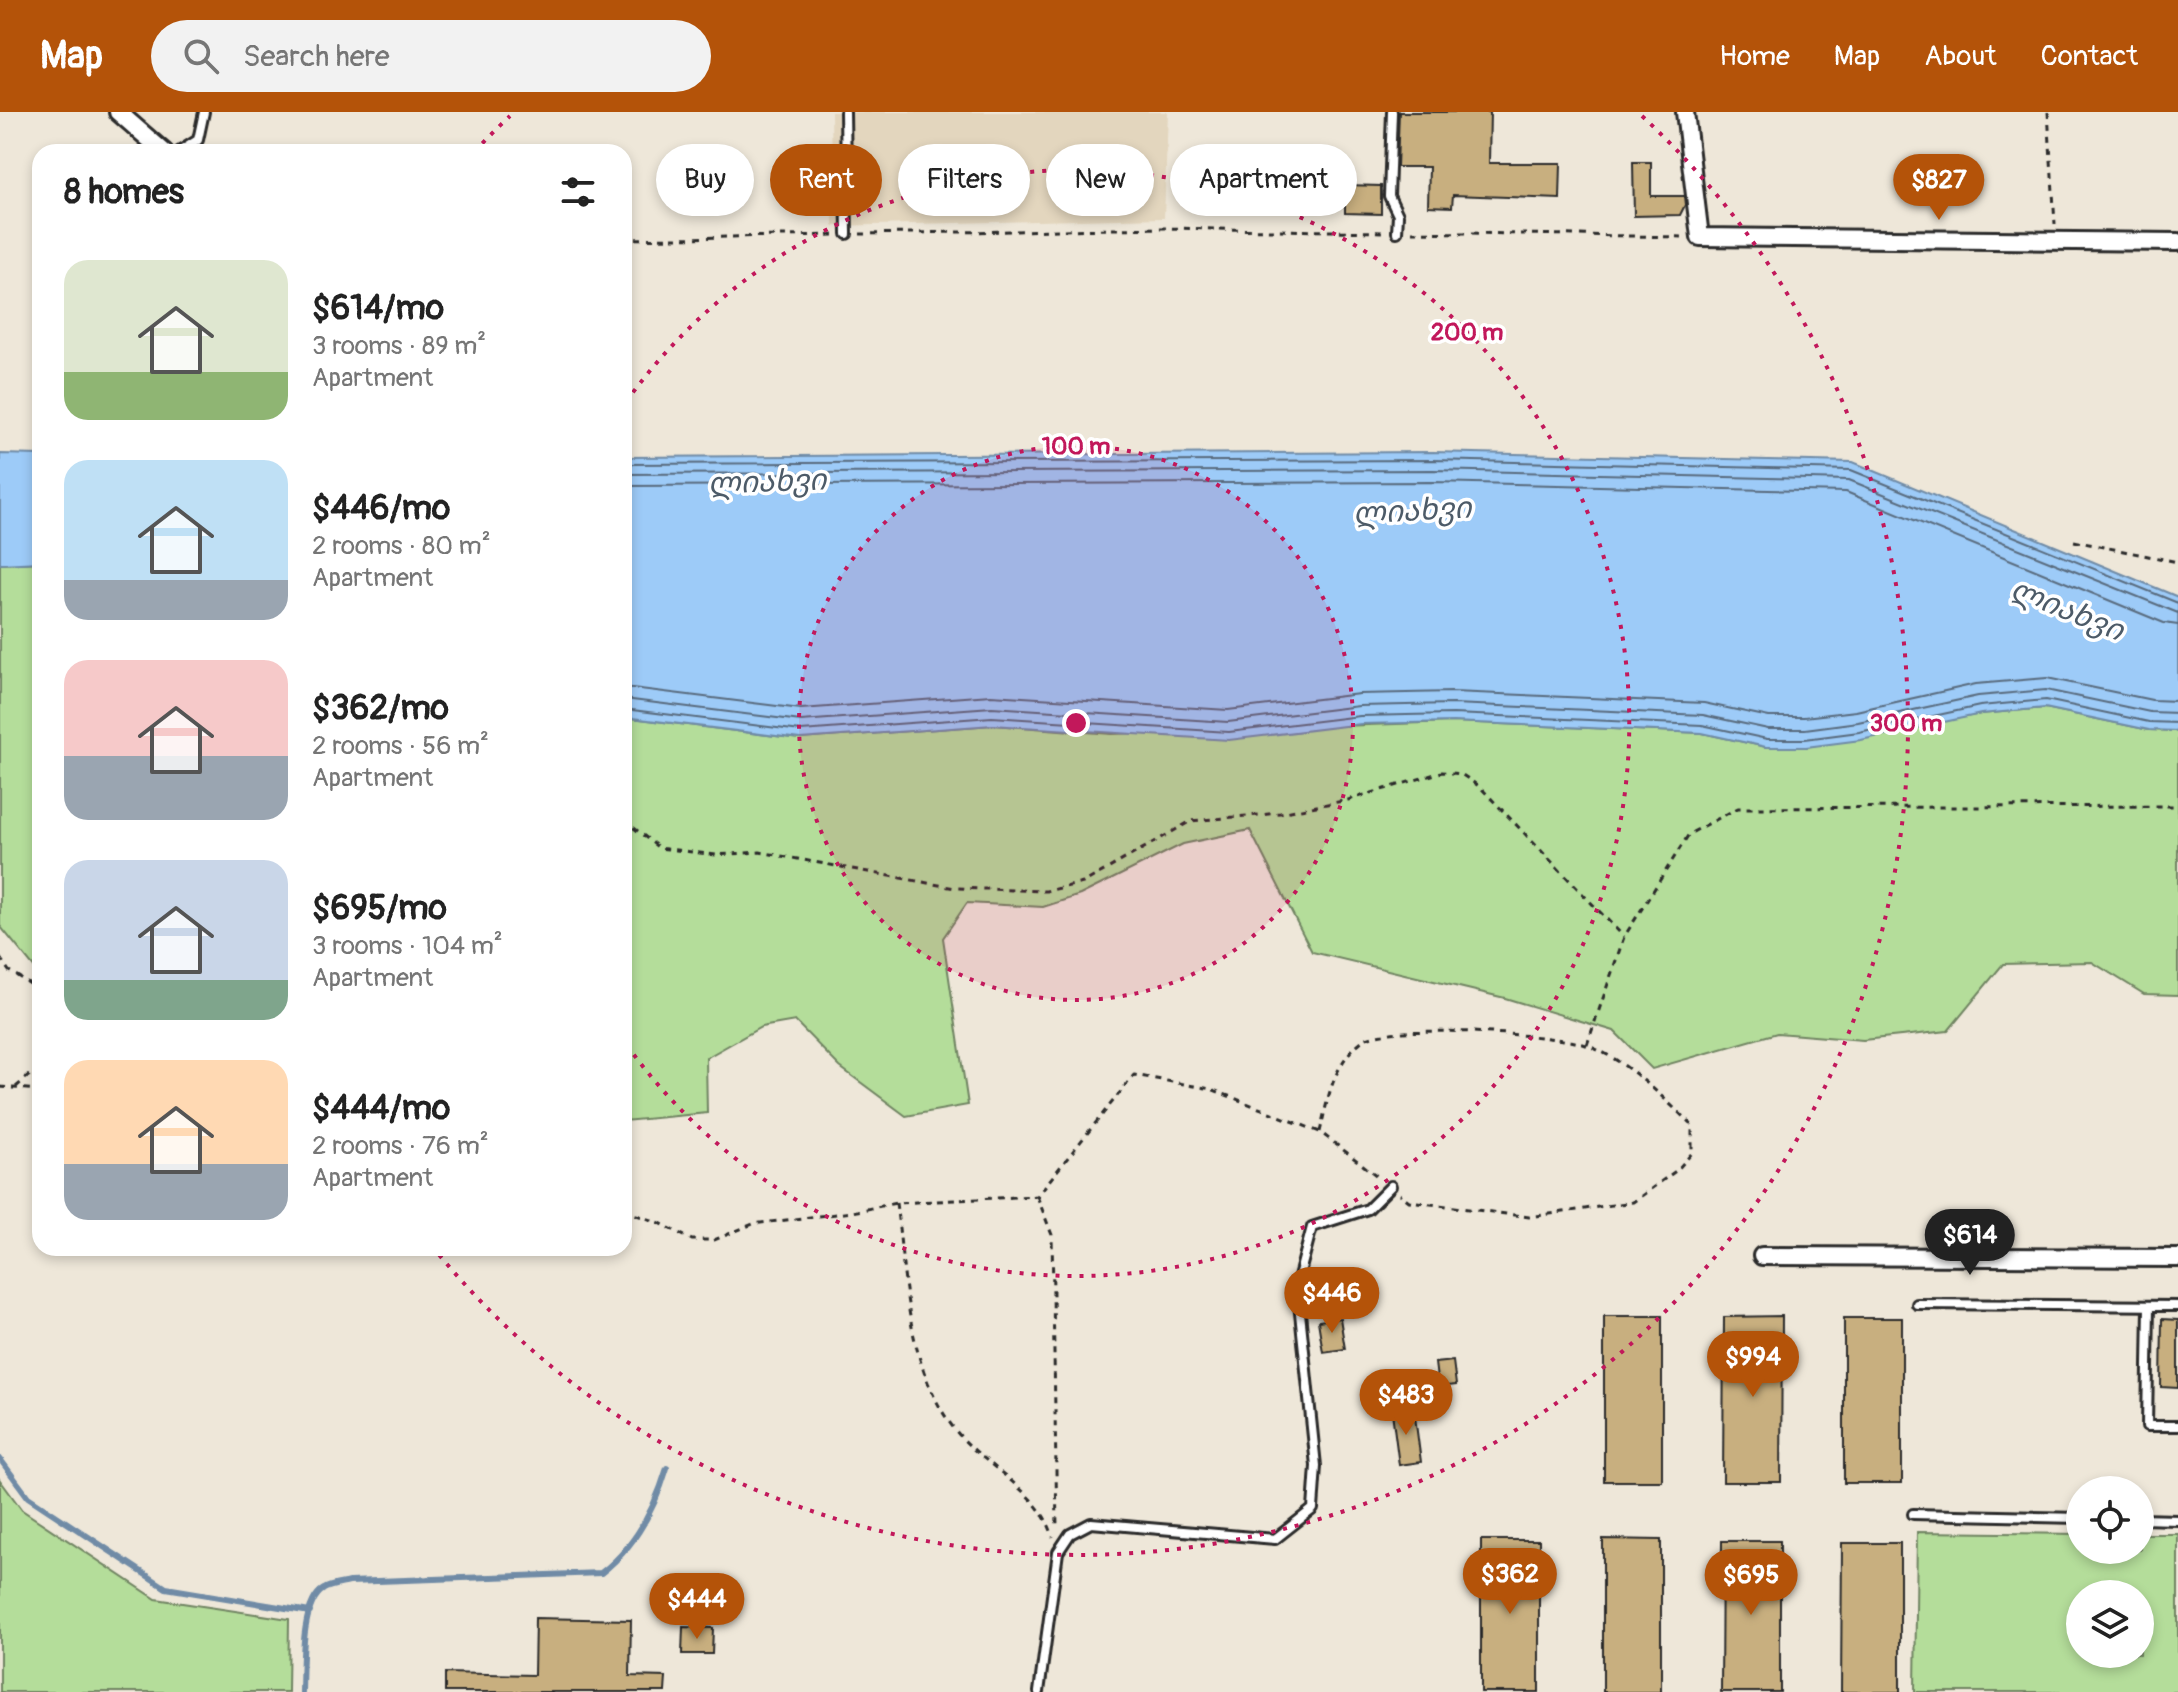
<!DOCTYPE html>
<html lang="en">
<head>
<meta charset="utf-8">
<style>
  :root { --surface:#fff; --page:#f2f2f2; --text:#222; --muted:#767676; --accent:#b45309 }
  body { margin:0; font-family:Pangolin,"Noto Sans Georgian",sans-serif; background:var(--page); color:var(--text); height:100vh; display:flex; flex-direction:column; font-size:30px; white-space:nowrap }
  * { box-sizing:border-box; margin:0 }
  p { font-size:26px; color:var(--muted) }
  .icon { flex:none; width:44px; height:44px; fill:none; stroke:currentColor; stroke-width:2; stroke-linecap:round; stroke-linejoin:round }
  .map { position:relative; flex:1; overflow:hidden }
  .details { position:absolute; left:32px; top:32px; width:600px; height:1112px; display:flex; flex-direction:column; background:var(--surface); border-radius:24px; box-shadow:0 4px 12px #0003 }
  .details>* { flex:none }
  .hud { position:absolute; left:656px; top:32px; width:760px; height:72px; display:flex; gap:16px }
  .controls { position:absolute; left:2066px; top:1364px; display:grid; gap:16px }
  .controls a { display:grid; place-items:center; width:88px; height:88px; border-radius:50%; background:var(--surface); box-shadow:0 4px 12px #0003; font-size:40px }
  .price { position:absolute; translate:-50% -68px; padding:0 18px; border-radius:28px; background:var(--accent); color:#fff; font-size:26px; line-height:52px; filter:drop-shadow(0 2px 4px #0008) }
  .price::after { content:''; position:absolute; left:50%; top:48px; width:24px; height:18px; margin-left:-12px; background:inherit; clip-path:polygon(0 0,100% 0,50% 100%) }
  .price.current { background:#222; color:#fff }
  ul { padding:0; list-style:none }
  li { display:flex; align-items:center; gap:24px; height:200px; padding:0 32px }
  li span { display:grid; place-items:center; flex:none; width:224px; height:160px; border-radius:24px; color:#555 }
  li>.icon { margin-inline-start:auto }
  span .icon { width:96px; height:96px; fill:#fffc; stroke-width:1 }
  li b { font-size:34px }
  h2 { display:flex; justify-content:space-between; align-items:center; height:96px; padding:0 32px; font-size:34px }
  .chip { padding:0 28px; border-radius:36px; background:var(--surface); box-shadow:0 4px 12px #0003; font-size:28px; line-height:72px }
  .chip.current { background:var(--accent); color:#fff }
  header { display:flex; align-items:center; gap:48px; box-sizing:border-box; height:112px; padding:0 40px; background:var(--accent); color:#fff }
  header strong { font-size:38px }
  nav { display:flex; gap:44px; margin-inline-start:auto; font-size:28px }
  .search { width:560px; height:72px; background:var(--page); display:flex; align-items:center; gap:20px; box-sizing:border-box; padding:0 28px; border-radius:44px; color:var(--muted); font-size:30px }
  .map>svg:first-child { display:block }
</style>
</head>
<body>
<header>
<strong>Map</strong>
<div class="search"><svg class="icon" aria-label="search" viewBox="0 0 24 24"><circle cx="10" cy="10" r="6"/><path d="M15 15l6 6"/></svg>Search here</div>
<nav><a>Home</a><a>Map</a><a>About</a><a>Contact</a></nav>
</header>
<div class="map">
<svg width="2178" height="1580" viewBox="0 0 2178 1580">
  <rect width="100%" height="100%" fill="#eee7d9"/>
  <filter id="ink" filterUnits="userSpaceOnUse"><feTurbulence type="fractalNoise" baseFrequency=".0125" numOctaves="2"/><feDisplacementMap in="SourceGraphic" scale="16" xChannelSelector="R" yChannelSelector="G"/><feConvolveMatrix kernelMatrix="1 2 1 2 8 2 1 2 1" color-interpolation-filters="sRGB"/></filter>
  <g filter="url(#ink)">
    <path fill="#e3d6be" d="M831,0H1168L1164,106L833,114Z"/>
    <path fill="#b4dd9a" stroke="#708462" stroke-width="2" fill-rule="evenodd" d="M40,450V863L0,814V452Z
      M2045,596L2149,618L2178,619V883L2144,882L2092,850L2003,852L1948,919L1863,928L1777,921L1652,957L1614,919L1505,886L1312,840L1250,718L1183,732L1080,783L1043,795L967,791L943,826L968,993L906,1004L840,955L795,909L761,915L706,946L707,1001L624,1009V605L800,627L993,613L1112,622L1453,610L1702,621L1766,635H1806L1981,602Z
      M0,1368L22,1398L156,1487L289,1507L288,1580H0Z
      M1917,1420L2080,1422V1438H2140V1422H2178V1580H1915ZM2140,1482V1542H2080V1482Z"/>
    <path fill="#9dcbf8" stroke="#6f8ba6" stroke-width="2" d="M1433,340L1853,350L2178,485V619L2149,618L2045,596L1981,602L1861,628L1806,635H1766L1702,621L1453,610L1361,612L1229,628L993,613L800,627L624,605V345Z
      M0,342L40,343V450L0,452Z"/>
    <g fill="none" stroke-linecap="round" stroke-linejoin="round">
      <path stroke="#596b7d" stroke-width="2" d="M624,352L1433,348L1851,358L2178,491
        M624,362L1433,358L1849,368L2178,501
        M624,374L1433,370L1846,380L2164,511L2178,513
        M624,575L801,597L991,583L1228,598L1359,582L1453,580L1704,591L1769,605H1804L1856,599L1976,572L2047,566L2152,588L2178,589
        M624,587L801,609L992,595L1228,610L1359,594L1453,592L1703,603L1768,617H1805L1858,610L1978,584L2046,578L2150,600L2178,601
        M624,597L801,619L992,605L1229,620L1360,604L1453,602L1702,613L1767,627H1805L1859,620L1980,594L2046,588L2149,610L2178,611"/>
      <path stroke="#6f8ba6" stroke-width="6" d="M0,1347L28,1385L166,1476L310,1500
        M302,1580C303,1556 300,1490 324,1477C331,1473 341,1472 349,1470L601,1461C634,1436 655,1396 667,1356"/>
    </g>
    <path fill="#c8af7f" stroke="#2b2b2b" stroke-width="2" d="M1399,0H1490L1489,51H1561L1560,87L1453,83L1452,95L1428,94L1429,55H1397Z
      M1633,50H1651V84H1684L1685,93L1680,103L1634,104Z
      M1345,73L1381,74V102L1345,101Z
      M1604,1204H1662V1369H1604Z
      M1782,1204L1781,1370H1723L1724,1205Z
      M1340,1206L1345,1237L1323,1240L1318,1209Z
      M1844,1206H1902V1371H1844Z
      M2162,1207L2178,1208V1276L2161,1275Z
      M1453,1249L1456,1273L1438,1275L1435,1251Z
      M1414,1297L1421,1350L1399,1353L1392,1300Z
      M1603,1427L1661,1428V1580H1603Z
      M1481,1428H1539V1580H1481Z
      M1722,1429H1780V1580H1721Z
      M1842,1431H1900V1580H1841Z
      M535,1506L631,1508L630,1564L666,1565L665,1580H445V1561L534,1563Z
      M683,1515L713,1516L712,1542H682Z"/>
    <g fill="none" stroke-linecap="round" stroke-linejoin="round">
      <defs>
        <path id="lane" d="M845,0L847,122
          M1392,0L1389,84L1398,103L1397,120
          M179,40L198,28L204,0
          M1917,1192L2178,1194
          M2149,1194L2147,1314H2178
          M1913,1402L2080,1406
          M2140,1407L2178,1408
          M1039,1580L1058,1440L1070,1422L1091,1411L1275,1427L1313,1397L1316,1354L1297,1172L1312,1115L1368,1097L1391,1074"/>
        <path id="street" d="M118,0L164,40
          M1685,0L1700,125L2178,130
          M1762,1144L2178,1146"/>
      </defs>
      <use href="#lane" stroke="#2b2b2b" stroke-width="14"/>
      <use href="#street" stroke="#2b2b2b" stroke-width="22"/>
      <path stroke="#2b2b2b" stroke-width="3" stroke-dasharray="6 6" stroke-linecap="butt" d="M2048,0L2055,112
        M1412,120L1684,125
        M860,122L1164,116L1384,120
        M624,127L836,123
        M2074,429L2178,450
        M624,708L659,736L716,743L760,740L955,776L1046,779L1083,771L1191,709L1280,701L1348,688L1442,660L1461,662L1480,675L1624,825
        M0,846L9,859L40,878
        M1587,933L1624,825L1689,722L1738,696L2178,694
        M0,975L40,978
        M16,975L40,954
        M1320,1020C1328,986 1333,951 1363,928C1385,911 1556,922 1586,933C1627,948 1660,983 1692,1013V1041L1677,1058L1633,1090L1529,1105L1409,1089L1400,1082
        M1037,1084L1052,1123L1057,1416
        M896,1091C906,1166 906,1257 956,1319C985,1355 1040,1379 1053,1425
        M624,1099L658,1110L692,1128H714L753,1112L852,1100L896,1091L1037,1084L1134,963L1211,977L1320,1020L1381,1067"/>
      <use href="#lane" stroke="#fff" stroke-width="8"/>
      <use href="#street" stroke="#fff" stroke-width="16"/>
    </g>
  </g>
  <circle cx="1076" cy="611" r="277" fill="#c2185b" fill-opacity=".12"/>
  <g fill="none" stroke="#c2185b" stroke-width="4" stroke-dasharray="4 8">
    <circle cx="1076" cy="611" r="277"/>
    <path d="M626 290A553 553 0 1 1 626 932"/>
    <path d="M474 40A830 830 0 0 1 510 4M1642 4A830 830 0 1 1 436 1139"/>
  </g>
  <g text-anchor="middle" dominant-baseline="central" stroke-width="7" stroke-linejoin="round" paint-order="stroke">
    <g font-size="30" font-style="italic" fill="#4d5b68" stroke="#fff">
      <text transform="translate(767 370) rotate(-2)">ლიახვი</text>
      <text transform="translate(1412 399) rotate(-3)">ლიახვი</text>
      <text transform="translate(2067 498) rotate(22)">ლიახვი</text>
    </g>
  </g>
  <circle cx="1076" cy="611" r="12" fill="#c2185b" stroke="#fff" stroke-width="4"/>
  <g font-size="24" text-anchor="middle" font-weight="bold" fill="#c2185b" stroke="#fff" stroke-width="7" stroke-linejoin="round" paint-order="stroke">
    <text x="1467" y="228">200 m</text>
    <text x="1076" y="342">100 m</text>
    <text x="1906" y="619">300 m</text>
  </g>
</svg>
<div class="controls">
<a><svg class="icon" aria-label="locate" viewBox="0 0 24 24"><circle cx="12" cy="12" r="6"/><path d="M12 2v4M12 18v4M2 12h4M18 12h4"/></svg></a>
<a><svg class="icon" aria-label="layers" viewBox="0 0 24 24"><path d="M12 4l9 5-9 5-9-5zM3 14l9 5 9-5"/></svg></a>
</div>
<b class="price" style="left:1939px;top:110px">$827</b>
<b class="price current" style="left:1970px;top:1165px">$614</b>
<b class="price" style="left:1332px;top:1223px">$446</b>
<b class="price" style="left:1753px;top:1287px">$994</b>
<b class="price" style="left:1406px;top:1325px">$483</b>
<b class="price" style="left:1510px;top:1504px">$362</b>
<b class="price" style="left:1751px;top:1505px">$695</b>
<b class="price" style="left:697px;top:1529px">$444</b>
<div class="hud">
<a class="chip">Buy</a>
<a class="chip current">Rent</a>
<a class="chip">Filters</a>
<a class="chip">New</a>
<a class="chip">Apartment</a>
</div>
<section class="details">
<h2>8 homes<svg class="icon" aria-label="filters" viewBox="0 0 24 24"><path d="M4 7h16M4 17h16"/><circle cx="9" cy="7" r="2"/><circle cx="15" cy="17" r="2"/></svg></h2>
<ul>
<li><span style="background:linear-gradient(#dfe7d0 70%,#8fb573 0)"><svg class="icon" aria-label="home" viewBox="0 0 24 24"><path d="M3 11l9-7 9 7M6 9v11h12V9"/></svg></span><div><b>$614/mo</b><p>3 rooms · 89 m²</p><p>Apartment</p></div></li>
<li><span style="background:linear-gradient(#bfe0f5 75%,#9aa5b1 0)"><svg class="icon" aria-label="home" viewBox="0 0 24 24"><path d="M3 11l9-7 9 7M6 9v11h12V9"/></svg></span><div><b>$446/mo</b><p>2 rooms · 80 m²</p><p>Apartment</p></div></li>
<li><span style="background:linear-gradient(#f6c9c9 60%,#9aa5b1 0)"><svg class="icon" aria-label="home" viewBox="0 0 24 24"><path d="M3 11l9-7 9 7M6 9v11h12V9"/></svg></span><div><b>$362/mo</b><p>2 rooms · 56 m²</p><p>Apartment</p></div></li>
<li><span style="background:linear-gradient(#c9d6e8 75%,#7fa58c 0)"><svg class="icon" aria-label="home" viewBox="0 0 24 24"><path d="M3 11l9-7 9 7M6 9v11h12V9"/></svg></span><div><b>$695/mo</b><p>3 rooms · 104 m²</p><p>Apartment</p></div></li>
<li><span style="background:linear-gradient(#ffd9b3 65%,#9aa5b1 0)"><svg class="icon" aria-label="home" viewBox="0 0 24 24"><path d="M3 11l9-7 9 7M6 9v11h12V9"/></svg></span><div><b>$444/mo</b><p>2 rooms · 76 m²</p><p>Apartment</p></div></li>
</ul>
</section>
</div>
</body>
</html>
